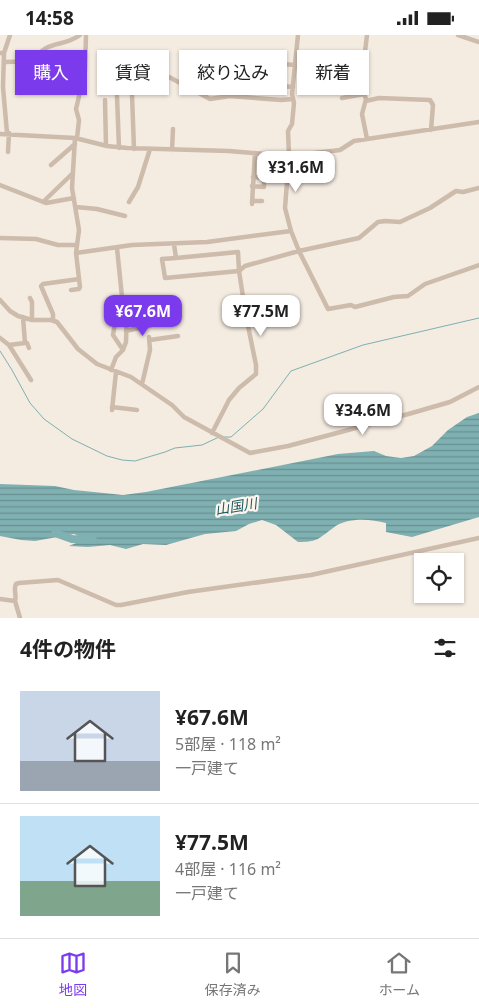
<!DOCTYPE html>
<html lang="ja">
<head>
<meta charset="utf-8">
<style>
  :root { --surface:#fff; --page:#f6f6f6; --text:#222; --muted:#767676; --line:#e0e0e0; --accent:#7c3aed }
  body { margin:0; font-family:"Noto Sans","Noto Sans JP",sans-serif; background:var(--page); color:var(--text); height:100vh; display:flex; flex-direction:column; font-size:19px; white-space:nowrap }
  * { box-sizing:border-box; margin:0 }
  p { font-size:16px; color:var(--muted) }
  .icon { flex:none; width:28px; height:28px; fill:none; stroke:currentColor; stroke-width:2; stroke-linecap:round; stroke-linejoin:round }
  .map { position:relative; height:583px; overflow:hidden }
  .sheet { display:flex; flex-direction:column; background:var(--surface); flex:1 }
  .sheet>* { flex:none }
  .top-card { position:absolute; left:15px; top:15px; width:450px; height:45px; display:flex; gap:10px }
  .controls { position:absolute; left:414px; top:518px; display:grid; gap:10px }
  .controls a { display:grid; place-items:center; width:50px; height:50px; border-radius:0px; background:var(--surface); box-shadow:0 1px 4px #0004; font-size:25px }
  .price { position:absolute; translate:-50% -42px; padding:0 11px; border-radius:10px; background:#fff; color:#222; font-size:16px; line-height:32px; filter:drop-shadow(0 1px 2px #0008) }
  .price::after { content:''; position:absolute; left:50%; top:30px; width:15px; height:11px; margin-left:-8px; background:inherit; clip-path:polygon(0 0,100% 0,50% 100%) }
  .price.active { background:var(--accent); color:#fff }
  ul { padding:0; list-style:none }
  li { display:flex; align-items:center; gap:15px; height:125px; padding:0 20px }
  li+li { border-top:1px solid var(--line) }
  li span { display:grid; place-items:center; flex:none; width:140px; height:100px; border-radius:0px; color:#555 }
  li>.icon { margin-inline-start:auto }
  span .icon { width:60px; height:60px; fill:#fffc; stroke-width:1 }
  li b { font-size:21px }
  h2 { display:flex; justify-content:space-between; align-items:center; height:60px; padding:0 20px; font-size:21px }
  .chip { padding:0 18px; border-radius:0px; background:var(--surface); box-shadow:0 1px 4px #0004; font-size:18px; line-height:45px }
  .chip.active { background:var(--accent); color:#fff }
  .status { display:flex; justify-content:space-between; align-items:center; height:35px; padding:0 25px; background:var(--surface); direction:ltr }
  .status svg { height:14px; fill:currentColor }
  .dock { display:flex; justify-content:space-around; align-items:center; height:70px; border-top:1px solid var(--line); background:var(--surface); font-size:14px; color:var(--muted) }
  .dock a { display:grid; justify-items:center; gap:2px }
  .dock .active { color:var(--accent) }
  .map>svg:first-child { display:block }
</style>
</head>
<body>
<div class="status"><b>14:58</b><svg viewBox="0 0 49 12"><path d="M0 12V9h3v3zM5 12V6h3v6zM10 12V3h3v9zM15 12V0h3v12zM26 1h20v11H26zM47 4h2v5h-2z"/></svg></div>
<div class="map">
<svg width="479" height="583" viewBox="0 0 479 583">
  <defs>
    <pattern id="water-rules" width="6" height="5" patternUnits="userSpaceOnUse" patternTransform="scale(1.25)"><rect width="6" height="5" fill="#7fb0b2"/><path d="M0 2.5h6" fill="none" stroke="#699091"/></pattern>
  </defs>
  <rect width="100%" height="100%" fill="#f4ebe1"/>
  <path fill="url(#water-rules)" d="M479,378V482L412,502L386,497V488C370,484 347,482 333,493C318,504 318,507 298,507L276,490L262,485L249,489L236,496L205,499L166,510L143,509L126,514L110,510L88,512L69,511L86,504L74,499L35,506L21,505L0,501V449L55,451L74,455L123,460L146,457L338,419L374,416L386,421L401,423L414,421L432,411L448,395L467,382Z"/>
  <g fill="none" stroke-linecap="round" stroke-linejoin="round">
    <path stroke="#7fb0b2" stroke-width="1" d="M0,316L12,335L30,368L44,384L72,404L107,421L122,425L135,426L165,417L175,413L202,410L219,402
      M223,402H231L263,374L291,336L363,310L479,283"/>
    <path stroke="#7fb0b2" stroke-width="8" d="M55,498L72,504L93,505"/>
    <path stroke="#cdbbac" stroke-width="4.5" d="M298,0L292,59L294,68L292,89L288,96L289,121L285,173L291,196L299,216L328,274L351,270L355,272L394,262L408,261L425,249L479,230
      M458,0L479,7
      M0,18H4L3,52L7,98
      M4,18L10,0
      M5,27L35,26C45,4 63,13 80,0
      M163,42H169L210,64L230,61L281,65L293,64
      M293,52L281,51L282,29L295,30
      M132,60L134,114
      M117,61L119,113
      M342,63L364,59
      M105,65L106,111
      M366,66L379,63L430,65L433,70L431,95
      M0,99L75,103L107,111L127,113L229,116L289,121L340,115L354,106L479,87
      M75,103L72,153L79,195L76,218L132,210L207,207L291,196
      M77,103L79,85L76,74L85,36L86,0
      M367,104L362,79L366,64L361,50L367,0
      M172,115L173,94
      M8,117L9,98
      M51,130L75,109
      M0,150L46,168L74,163
      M252,151L264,152V143L253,142
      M252,166H262
      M43,167L73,138
      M129,167L138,152L150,114
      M252,169L255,118
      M76,172L97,174L125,181
      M0,203L36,204L58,210H76
      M174,209L176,223L162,224L165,243L239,236L238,217L176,223
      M71,255L79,254L80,252L76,218
      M30,263L32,267V285
      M0,265L10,276L18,281L32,285H51L57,287L78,314L97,329L131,342L172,370L184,382L250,418L288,411L412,378L450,367L479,352
      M23,282L25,308L9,310L31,345
      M53,285V279L41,251L43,249L79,244
      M126,296L156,289
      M0,303L9,310
      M150,305L178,301
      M25,308H27L29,313
      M123,315L126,307L127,276
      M111,335L116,322L123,315L113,300C115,291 117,267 122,262L117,213
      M142,349L150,315L149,302
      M112,372L137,375
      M112,375L116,337
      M212,398L229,365L239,353L256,339V330L246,281L239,236L245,231L299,216L359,203L378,187L385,186L400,187L430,173L456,156L463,157L479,153
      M0,564L15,566L20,583
      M15,566C17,560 13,555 16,549L19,548L58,545L116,570H121L188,557L311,540L479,503"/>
  </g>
  <g text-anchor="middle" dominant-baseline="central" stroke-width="4.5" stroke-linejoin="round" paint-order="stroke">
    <g font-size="14" font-style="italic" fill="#1f5a5e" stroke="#fbf5ee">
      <text transform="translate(236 471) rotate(-9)">山国川</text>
    </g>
  </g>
</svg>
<div class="controls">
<a><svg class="icon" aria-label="locate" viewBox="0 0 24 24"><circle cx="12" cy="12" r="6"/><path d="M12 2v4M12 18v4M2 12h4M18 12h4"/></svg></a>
</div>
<b class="price" style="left:296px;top:158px">¥31.6M</b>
<b class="price active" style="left:143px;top:302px">¥67.6M</b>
<b class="price" style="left:261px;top:302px">¥77.5M</b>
<b class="price" style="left:363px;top:401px">¥34.6M</b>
<div class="top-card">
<a class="chip active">購入</a>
<a class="chip">賃貸</a>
<a class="chip">絞り込み</a>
<a class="chip">新着</a>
</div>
</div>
<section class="sheet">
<h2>4件の物件<svg class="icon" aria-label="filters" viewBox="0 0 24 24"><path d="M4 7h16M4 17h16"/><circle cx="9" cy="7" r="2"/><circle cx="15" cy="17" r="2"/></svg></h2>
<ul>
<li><span style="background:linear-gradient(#c9d6e8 70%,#9aa5b1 0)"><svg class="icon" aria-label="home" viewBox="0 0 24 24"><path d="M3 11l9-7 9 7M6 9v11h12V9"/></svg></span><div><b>¥67.6M</b><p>5部屋 · 118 m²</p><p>一戸建て</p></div></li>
<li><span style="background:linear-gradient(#bfe0f5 65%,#7fa58c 0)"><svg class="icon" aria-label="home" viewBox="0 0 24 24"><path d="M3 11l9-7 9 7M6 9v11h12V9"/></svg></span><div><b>¥77.5M</b><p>4部屋 · 116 m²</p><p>一戸建て</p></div></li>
</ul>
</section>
<nav class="dock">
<a class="active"><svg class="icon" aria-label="map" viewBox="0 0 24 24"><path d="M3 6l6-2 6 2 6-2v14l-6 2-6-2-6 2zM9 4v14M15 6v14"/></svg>地図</a>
<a><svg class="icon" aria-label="saved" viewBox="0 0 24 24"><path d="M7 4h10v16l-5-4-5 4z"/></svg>保存済み</a>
<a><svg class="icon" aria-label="home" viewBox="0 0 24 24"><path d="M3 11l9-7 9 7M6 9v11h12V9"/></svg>ホーム</a>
</nav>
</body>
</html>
